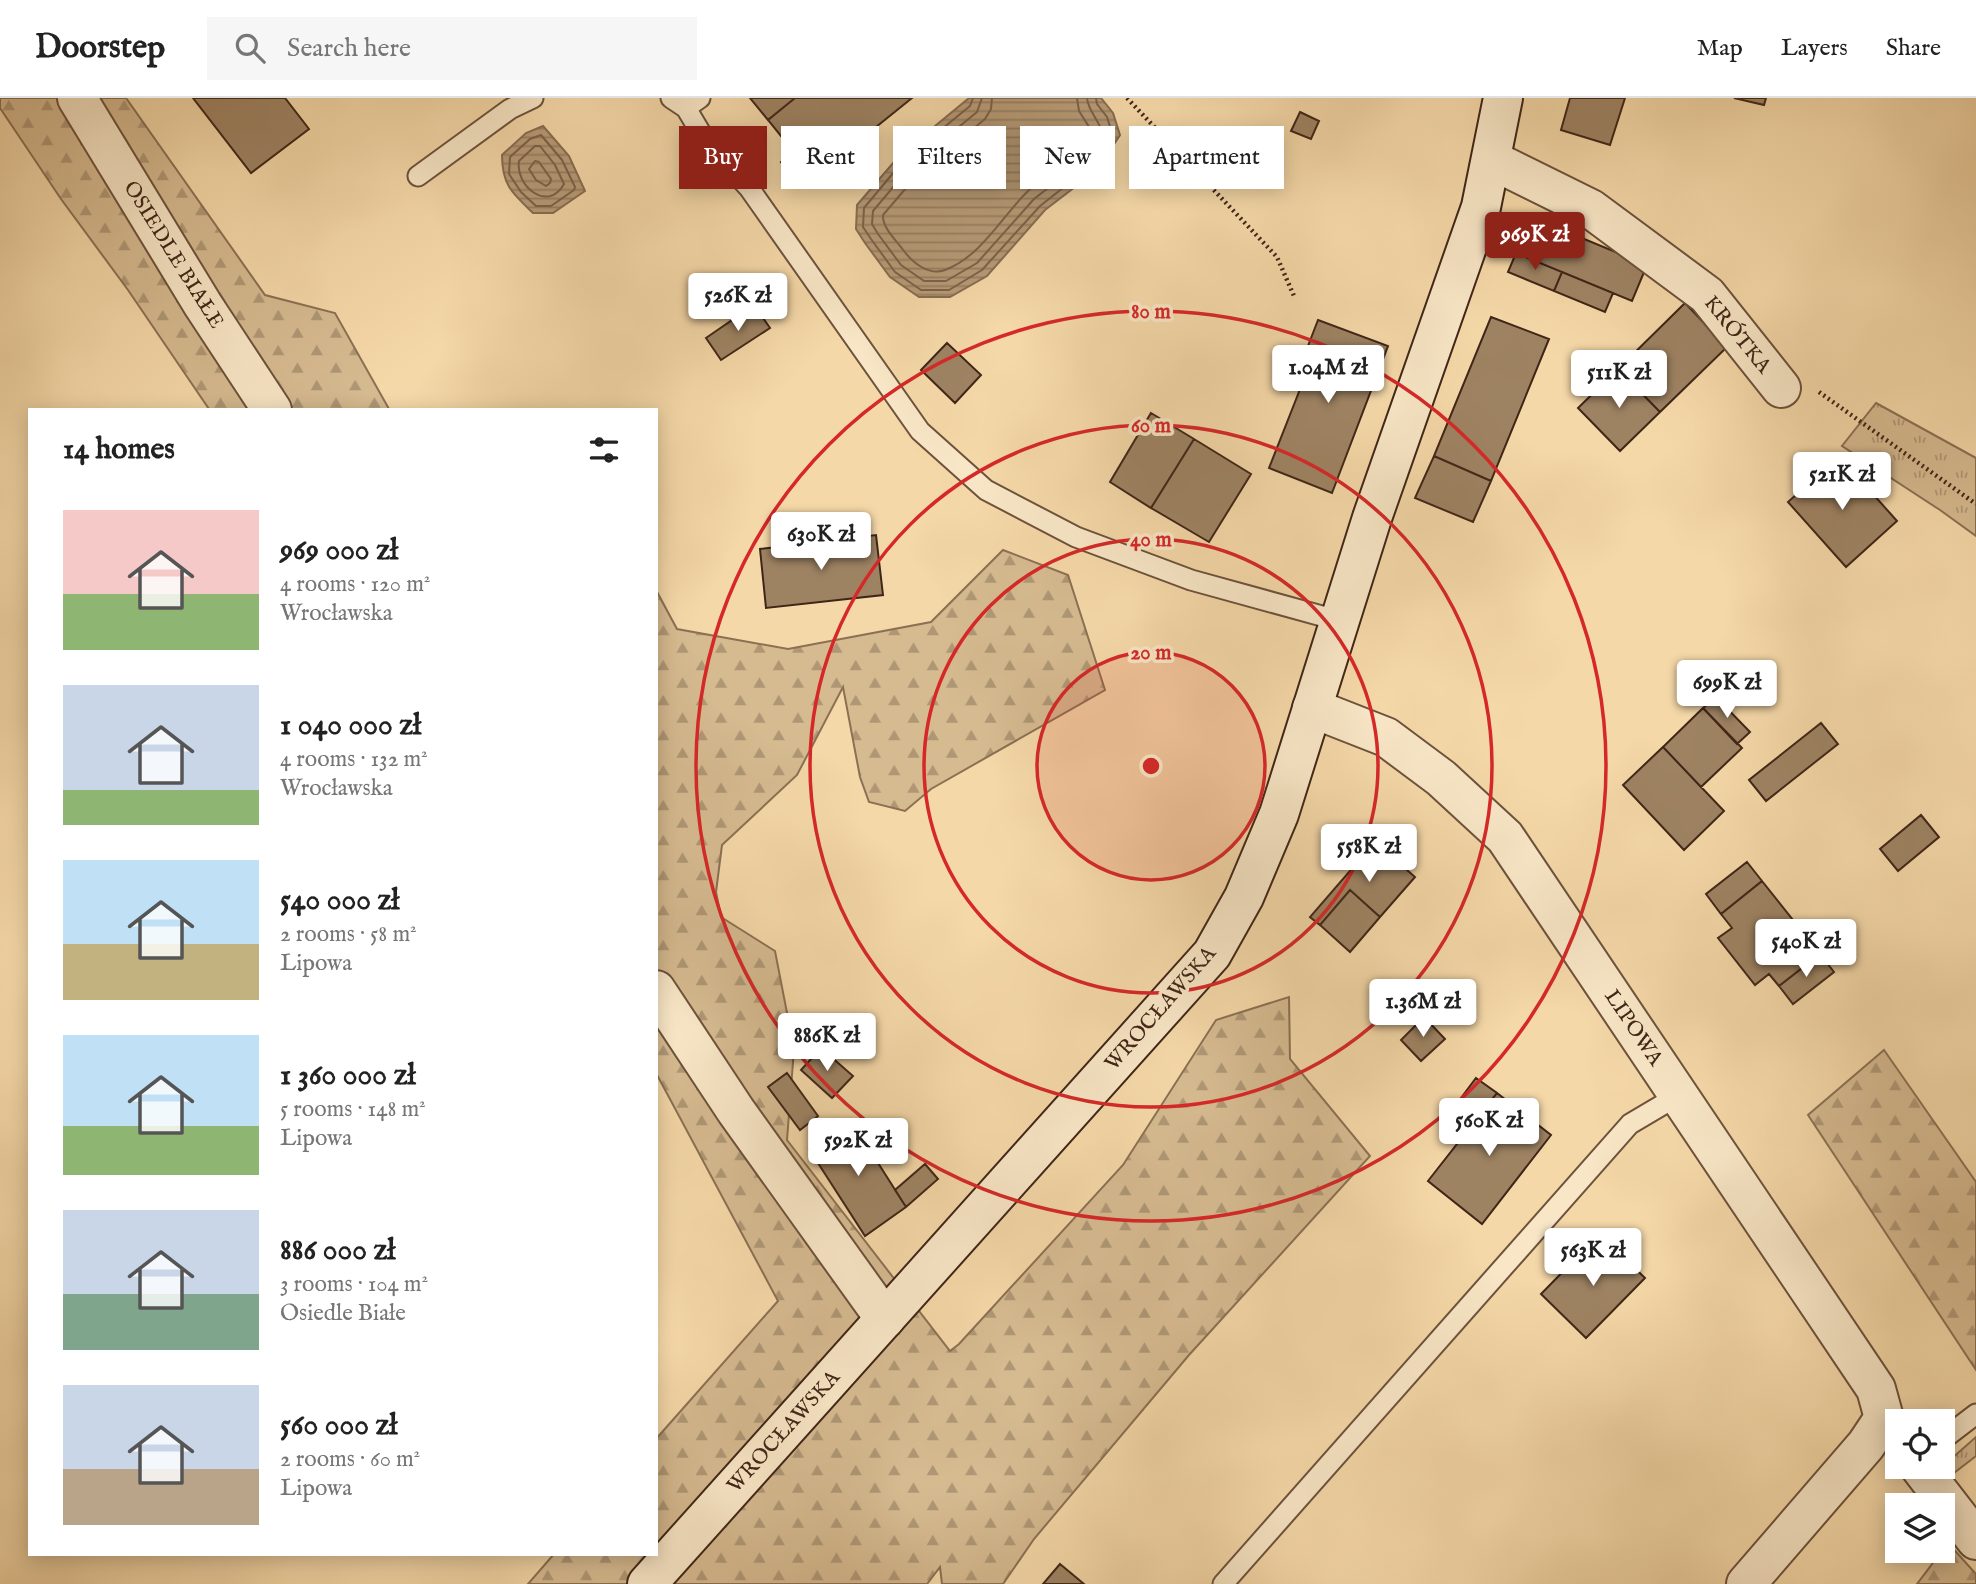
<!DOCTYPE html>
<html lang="en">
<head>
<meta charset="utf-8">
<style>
  :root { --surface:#fff; --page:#f6f6f6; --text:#222; --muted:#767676; --line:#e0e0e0; --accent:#8f2418 }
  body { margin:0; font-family:"IM FELL English",serif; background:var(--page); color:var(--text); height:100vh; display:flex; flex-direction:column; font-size:26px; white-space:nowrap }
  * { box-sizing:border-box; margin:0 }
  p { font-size:23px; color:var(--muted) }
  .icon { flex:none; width:38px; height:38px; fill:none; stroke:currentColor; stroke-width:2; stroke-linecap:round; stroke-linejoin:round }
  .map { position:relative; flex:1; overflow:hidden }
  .side { position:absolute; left:28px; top:310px; width:630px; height:1148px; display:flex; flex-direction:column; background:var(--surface); border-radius:0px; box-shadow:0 4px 18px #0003 }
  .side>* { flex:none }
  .guide { position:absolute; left:679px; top:28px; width:665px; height:63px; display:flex; gap:14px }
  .buttons { position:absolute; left:1885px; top:1311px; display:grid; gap:14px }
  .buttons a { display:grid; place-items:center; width:70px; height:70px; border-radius:0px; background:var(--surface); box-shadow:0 4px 18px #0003; font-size:35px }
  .price { position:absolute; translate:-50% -60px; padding:0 16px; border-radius:7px; background:#fff; color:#222; font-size:23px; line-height:46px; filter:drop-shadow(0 2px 4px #0008) }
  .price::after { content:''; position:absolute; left:50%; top:42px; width:21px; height:16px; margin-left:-10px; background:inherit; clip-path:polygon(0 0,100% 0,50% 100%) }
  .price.on { background:var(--accent); color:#fff }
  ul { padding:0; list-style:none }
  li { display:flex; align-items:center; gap:21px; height:175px; padding:0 35px }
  li span { display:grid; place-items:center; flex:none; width:196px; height:140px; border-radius:0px; color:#555 }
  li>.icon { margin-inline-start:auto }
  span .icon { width:84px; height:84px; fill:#fffc; stroke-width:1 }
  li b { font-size:30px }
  h2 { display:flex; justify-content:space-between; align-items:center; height:84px; padding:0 35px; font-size:30px }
  .tag { padding:0 24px; border-radius:0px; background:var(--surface); box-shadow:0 4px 18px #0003; font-size:24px; line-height:63px }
  .tag.on { background:var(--accent); color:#fff }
  header { display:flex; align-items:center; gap:42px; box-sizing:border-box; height:98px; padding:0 35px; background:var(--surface); border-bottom:2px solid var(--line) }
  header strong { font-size:33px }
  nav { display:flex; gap:38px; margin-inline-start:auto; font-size:24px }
  .search { width:490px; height:63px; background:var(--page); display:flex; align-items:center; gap:18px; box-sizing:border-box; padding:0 24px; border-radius:0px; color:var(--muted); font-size:26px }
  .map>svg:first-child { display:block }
</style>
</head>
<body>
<header>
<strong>Doorstep</strong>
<div class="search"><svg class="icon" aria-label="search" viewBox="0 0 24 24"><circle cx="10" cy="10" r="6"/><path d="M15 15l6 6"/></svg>Search here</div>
<nav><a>Map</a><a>Layers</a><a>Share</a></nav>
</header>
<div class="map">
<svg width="1976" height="1486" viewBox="0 0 1976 1486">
  <defs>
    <pattern id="grass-tufts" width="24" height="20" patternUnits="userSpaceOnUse" patternTransform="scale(1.75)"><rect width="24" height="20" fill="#d6ba90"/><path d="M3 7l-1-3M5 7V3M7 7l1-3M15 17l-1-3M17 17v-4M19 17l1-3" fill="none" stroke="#af9775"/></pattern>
    <pattern id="forest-firs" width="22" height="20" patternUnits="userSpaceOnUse" patternTransform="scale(1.75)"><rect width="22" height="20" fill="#d6ba90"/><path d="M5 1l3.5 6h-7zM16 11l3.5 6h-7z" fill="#af9775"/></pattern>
    <pattern id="water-rules" width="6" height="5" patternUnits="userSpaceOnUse" patternTransform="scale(1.75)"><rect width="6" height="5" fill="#b79b77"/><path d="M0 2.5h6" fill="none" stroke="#967e61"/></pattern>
  </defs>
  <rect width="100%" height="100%" fill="#f5d8a8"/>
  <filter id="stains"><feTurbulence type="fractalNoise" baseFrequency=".00286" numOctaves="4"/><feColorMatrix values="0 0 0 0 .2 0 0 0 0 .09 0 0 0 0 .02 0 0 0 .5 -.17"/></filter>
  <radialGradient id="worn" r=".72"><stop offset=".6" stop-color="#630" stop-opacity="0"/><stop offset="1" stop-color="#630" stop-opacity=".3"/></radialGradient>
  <path fill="url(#grass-tufts)" stroke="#8b7054" stroke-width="2" d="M1876,305L1976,360V438L1940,412L1842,348Z
    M1976,1339V1358L1932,1392L1925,1384Z"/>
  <path fill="url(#forest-firs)" stroke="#8b7054" stroke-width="2" d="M0,0H126L265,197L335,215L389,311H209L128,192L61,101L0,10Z
    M1003,452L1068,477L1105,592L931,691L905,713L869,704L860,679L843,589L797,677L722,747L716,794L721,819L775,853L794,951L787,1042L950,1253L959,1246L1123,1067L1216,922L1289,899L1290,961L1370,1058L1189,1257L1034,1441L1003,1486H942L940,1469L927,1486H528L554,1456H656V1341L778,1203L656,975V492L677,531L788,551L931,524Z
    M1884,952L1976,1084V1272L1808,1017Z
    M1948,1445L1976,1476V1486H1917Z"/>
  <path fill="url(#water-rules)" stroke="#876c51" stroke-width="2" d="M969,0H1101L1113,15L1120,37L1097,72L1045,112L987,178L950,199H919L890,179L865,145L856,131L857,107L900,57Z
    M543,28L569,58L585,93L553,115H533C512,95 502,87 502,57L526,35Z"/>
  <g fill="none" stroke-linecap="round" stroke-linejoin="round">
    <path stroke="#7c6048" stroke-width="2" d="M973,0L970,8L904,62L864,110L863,129L871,141L895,174L921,192H949L982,172L1040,108L1092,67L1112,35L1107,19L1097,6L1096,0
      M982,0L977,14L911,68L873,113L872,126L878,136L901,167L924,183H946L977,165L1034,101L1085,61L1102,34C1099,22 1088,13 1087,0
      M992,0L991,11L985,21L918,76L883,117C882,130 897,143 904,153C913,165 929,178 945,172C980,159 1001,120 1026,95C1048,73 1077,61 1091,32L1079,13L1077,0
      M541,37L562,62L575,89L574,92L551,108H536L521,94L509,76L510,59L530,41Z
      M535,48H540L555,67L564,86C548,115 515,88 519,63Z
      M535,63L539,64L551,81L550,85L546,88L536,82L529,71Z"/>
  </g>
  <path fill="#9e8363" stroke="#402618" stroke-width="2" d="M193,0H285L309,31L251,75Z
    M750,0H795L768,22Z
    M795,0H912L814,79L768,22Z
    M1570,0H1625L1610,47L1561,32Z
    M1734,0H1766L1764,7Z
    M1300,14L1319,23L1311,41L1291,33Z
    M794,53L804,67L792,77L781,64Z
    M1531,119L1647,167L1632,203L1516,155Z
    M1516,155L1562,174L1554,193L1508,174Z
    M1562,174L1613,195L1605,214L1554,193Z
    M1685,205L1727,249L1660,314L1618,271Z
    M754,207L770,230L721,262L706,240Z
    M1491,219L1549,241L1491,383L1434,358Z
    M1318,222L1388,248L1332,395L1269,370L1306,276L1298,274Z
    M947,245L981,277L955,305L921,272Z
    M1618,271L1660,314L1620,353L1578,310Z
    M1151,315L1194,341L1151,410L1110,384Z
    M1194,341L1251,376L1209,444L1151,410Z
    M1434,358L1491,383L1473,424L1415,400Z
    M1839,358L1897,423L1846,469L1788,404Z
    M876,437L883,497L766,510L760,451Z
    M1716,599L1750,634L1737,646L1703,610Z
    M1703,610L1742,650L1701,689L1663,649Z
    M1821,625L1838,646L1766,703L1749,682Z
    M1663,649L1724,713L1684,752L1623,687Z
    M1921,717L1939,739L1898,773L1880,751Z
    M1375,744L1415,779L1380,819L1350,792L1320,827L1310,819Z
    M1747,764L1762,783L1721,816L1706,796Z
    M1762,783L1820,856L1779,888L1769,876L1755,887L1718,840L1732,830L1721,816Z
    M1350,792L1380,819L1350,854L1320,827Z
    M1820,856L1834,874L1793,906L1779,888Z
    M1424,919L1445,941L1421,963L1401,942Z
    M821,950L853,978L832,1000L801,972Z
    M787,975L818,1018L800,1032L768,989Z
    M1476,980L1497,995L1481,1016L1461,1000Z
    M1497,995L1551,1037L1482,1126L1428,1083Z
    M852,1024L906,1109L865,1138L809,1051Z
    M925,1066L938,1081L906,1109L895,1092Z
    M1610,1146L1645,1180L1586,1240L1541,1196L1587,1149L1597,1159Z
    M1060,1466L1084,1486H1043Z"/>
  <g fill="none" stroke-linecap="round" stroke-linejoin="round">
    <defs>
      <path id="lane" d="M671,0L686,10
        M700,0L686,10L705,42L749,90L920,333L986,392L1076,439L1191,482L1340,523
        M418,78L510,11L533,0
        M1942,1342L1976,1316
        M1223,1486L1630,1026L1679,997"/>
      <path id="street" d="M77,0L203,207L272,312
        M1492,62L1591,111L1707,197L1781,290
        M1312,610L1386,639L1441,680L1505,739L1876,1291L1884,1320L1866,1347L1746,1486
        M656,892L736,1013L885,1221
        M1919,1368L1976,1442"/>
      <path id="secondary" d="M647,1486L1212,856L1244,799L1279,716L1372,420L1481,109L1503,0"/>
    </defs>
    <use href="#lane" stroke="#6d523c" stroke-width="23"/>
    <use href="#street" stroke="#6d523c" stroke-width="42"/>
    <use href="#secondary" stroke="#402618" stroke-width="42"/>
    <path stroke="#402618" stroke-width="4.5" stroke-dasharray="2 3.5" stroke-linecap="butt" d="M1127,0L1277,159L1294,198
      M1819,294L1976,406"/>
    <use href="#lane" stroke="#f8e6c6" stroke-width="19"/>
    <use href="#street" stroke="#f8e6c6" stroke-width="38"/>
    <use href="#secondary" stroke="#f8e6c6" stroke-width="38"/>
  </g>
  <circle cx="1151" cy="668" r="114" fill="#d62828" fill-opacity=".12"/>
  <g fill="none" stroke="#d62828" stroke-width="3.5">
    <circle cx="1151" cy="668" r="114"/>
    <circle cx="1151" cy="668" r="227"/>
    <circle cx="1151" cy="668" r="341"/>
    <circle cx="1151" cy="668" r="455"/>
  </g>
  <g text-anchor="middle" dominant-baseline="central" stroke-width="7" stroke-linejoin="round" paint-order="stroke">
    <g font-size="21" fill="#402618" stroke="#f8e6c6">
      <text transform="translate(173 157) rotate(58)">OSIEDLE BIAŁE</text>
      <text transform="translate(1737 237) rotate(51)">KRÓTKA</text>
      <text transform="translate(1161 911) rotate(-49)">WROCŁAWSKA</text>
      <text transform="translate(1633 930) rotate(56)">LIPOWA</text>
      <text transform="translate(784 1334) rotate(-48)">WROCŁAWSKA</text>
    </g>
  </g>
  <circle cx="1151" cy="668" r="10" fill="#d62828" stroke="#f8e6c6" stroke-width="3.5"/>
  <g font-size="21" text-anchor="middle" font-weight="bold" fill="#d62828" stroke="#f8e6c6" stroke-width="7" stroke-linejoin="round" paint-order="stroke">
    <text x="1151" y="220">80 m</text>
    <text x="1151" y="334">60 m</text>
    <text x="1151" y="448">40 m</text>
    <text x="1151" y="561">20 m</text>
  </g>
  <rect width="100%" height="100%" filter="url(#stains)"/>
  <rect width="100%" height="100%" fill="url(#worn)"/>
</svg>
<div class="buttons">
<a><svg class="icon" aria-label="locate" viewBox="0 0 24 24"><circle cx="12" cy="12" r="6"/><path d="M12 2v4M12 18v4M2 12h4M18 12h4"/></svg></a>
<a><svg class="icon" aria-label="layers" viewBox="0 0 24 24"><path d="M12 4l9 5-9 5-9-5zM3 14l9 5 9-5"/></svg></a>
</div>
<b class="price on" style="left:1535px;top:174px">969K zł</b>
<b class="price" style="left:738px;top:235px">526K zł</b>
<b class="price" style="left:1328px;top:307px">1.04M zł</b>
<b class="price" style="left:1619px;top:312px">511K zł</b>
<b class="price" style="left:1842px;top:414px">521K zł</b>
<b class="price" style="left:821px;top:474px">630K zł</b>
<b class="price" style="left:1727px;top:622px">699K zł</b>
<b class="price" style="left:1369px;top:786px">558K zł</b>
<b class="price" style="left:1806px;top:881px">540K zł</b>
<b class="price" style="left:1423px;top:941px">1.36M zł</b>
<b class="price" style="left:827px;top:975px">886K zł</b>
<b class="price" style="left:1489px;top:1060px">560K zł</b>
<b class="price" style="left:858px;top:1080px">592K zł</b>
<b class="price" style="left:1593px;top:1190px">563K zł</b>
<div class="guide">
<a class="tag on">Buy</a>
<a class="tag">Rent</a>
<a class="tag">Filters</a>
<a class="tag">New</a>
<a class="tag">Apartment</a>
</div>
<section class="side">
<h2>14 homes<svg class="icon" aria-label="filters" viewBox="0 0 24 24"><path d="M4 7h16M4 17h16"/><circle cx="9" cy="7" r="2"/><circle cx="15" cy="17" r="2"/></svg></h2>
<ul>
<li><span style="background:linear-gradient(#f6c9c9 60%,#8fb573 0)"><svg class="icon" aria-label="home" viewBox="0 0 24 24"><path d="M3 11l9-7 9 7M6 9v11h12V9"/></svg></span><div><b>969 000 zł</b><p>4 rooms · 120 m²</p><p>Wrocławska</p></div></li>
<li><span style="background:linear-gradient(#c9d6e8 75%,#8fb573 0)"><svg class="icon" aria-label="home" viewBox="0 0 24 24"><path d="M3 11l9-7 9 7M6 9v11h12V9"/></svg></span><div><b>1 040 000 zł</b><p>4 rooms · 132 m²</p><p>Wrocławska</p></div></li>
<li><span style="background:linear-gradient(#bfe0f5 60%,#c2b280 0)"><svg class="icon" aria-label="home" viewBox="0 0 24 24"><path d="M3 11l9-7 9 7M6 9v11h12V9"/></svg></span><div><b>540 000 zł</b><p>2 rooms · 58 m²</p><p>Lipowa</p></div></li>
<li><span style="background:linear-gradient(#bfe0f5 65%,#8fb573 0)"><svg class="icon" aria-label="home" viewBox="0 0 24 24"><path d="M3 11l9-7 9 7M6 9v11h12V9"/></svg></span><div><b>1 360 000 zł</b><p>5 rooms · 148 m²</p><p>Lipowa</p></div></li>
<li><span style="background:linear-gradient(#c9d6e8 60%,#7fa58c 0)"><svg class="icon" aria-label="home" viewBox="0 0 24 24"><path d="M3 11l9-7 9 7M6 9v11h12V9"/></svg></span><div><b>886 000 zł</b><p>3 rooms · 104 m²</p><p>Osiedle Białe</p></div></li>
<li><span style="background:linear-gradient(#c9d6e8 60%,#b9a48a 0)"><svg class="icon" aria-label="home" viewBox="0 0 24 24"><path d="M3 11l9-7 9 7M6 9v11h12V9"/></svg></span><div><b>560 000 zł</b><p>2 rooms · 60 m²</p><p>Lipowa</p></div></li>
</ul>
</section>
</div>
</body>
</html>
